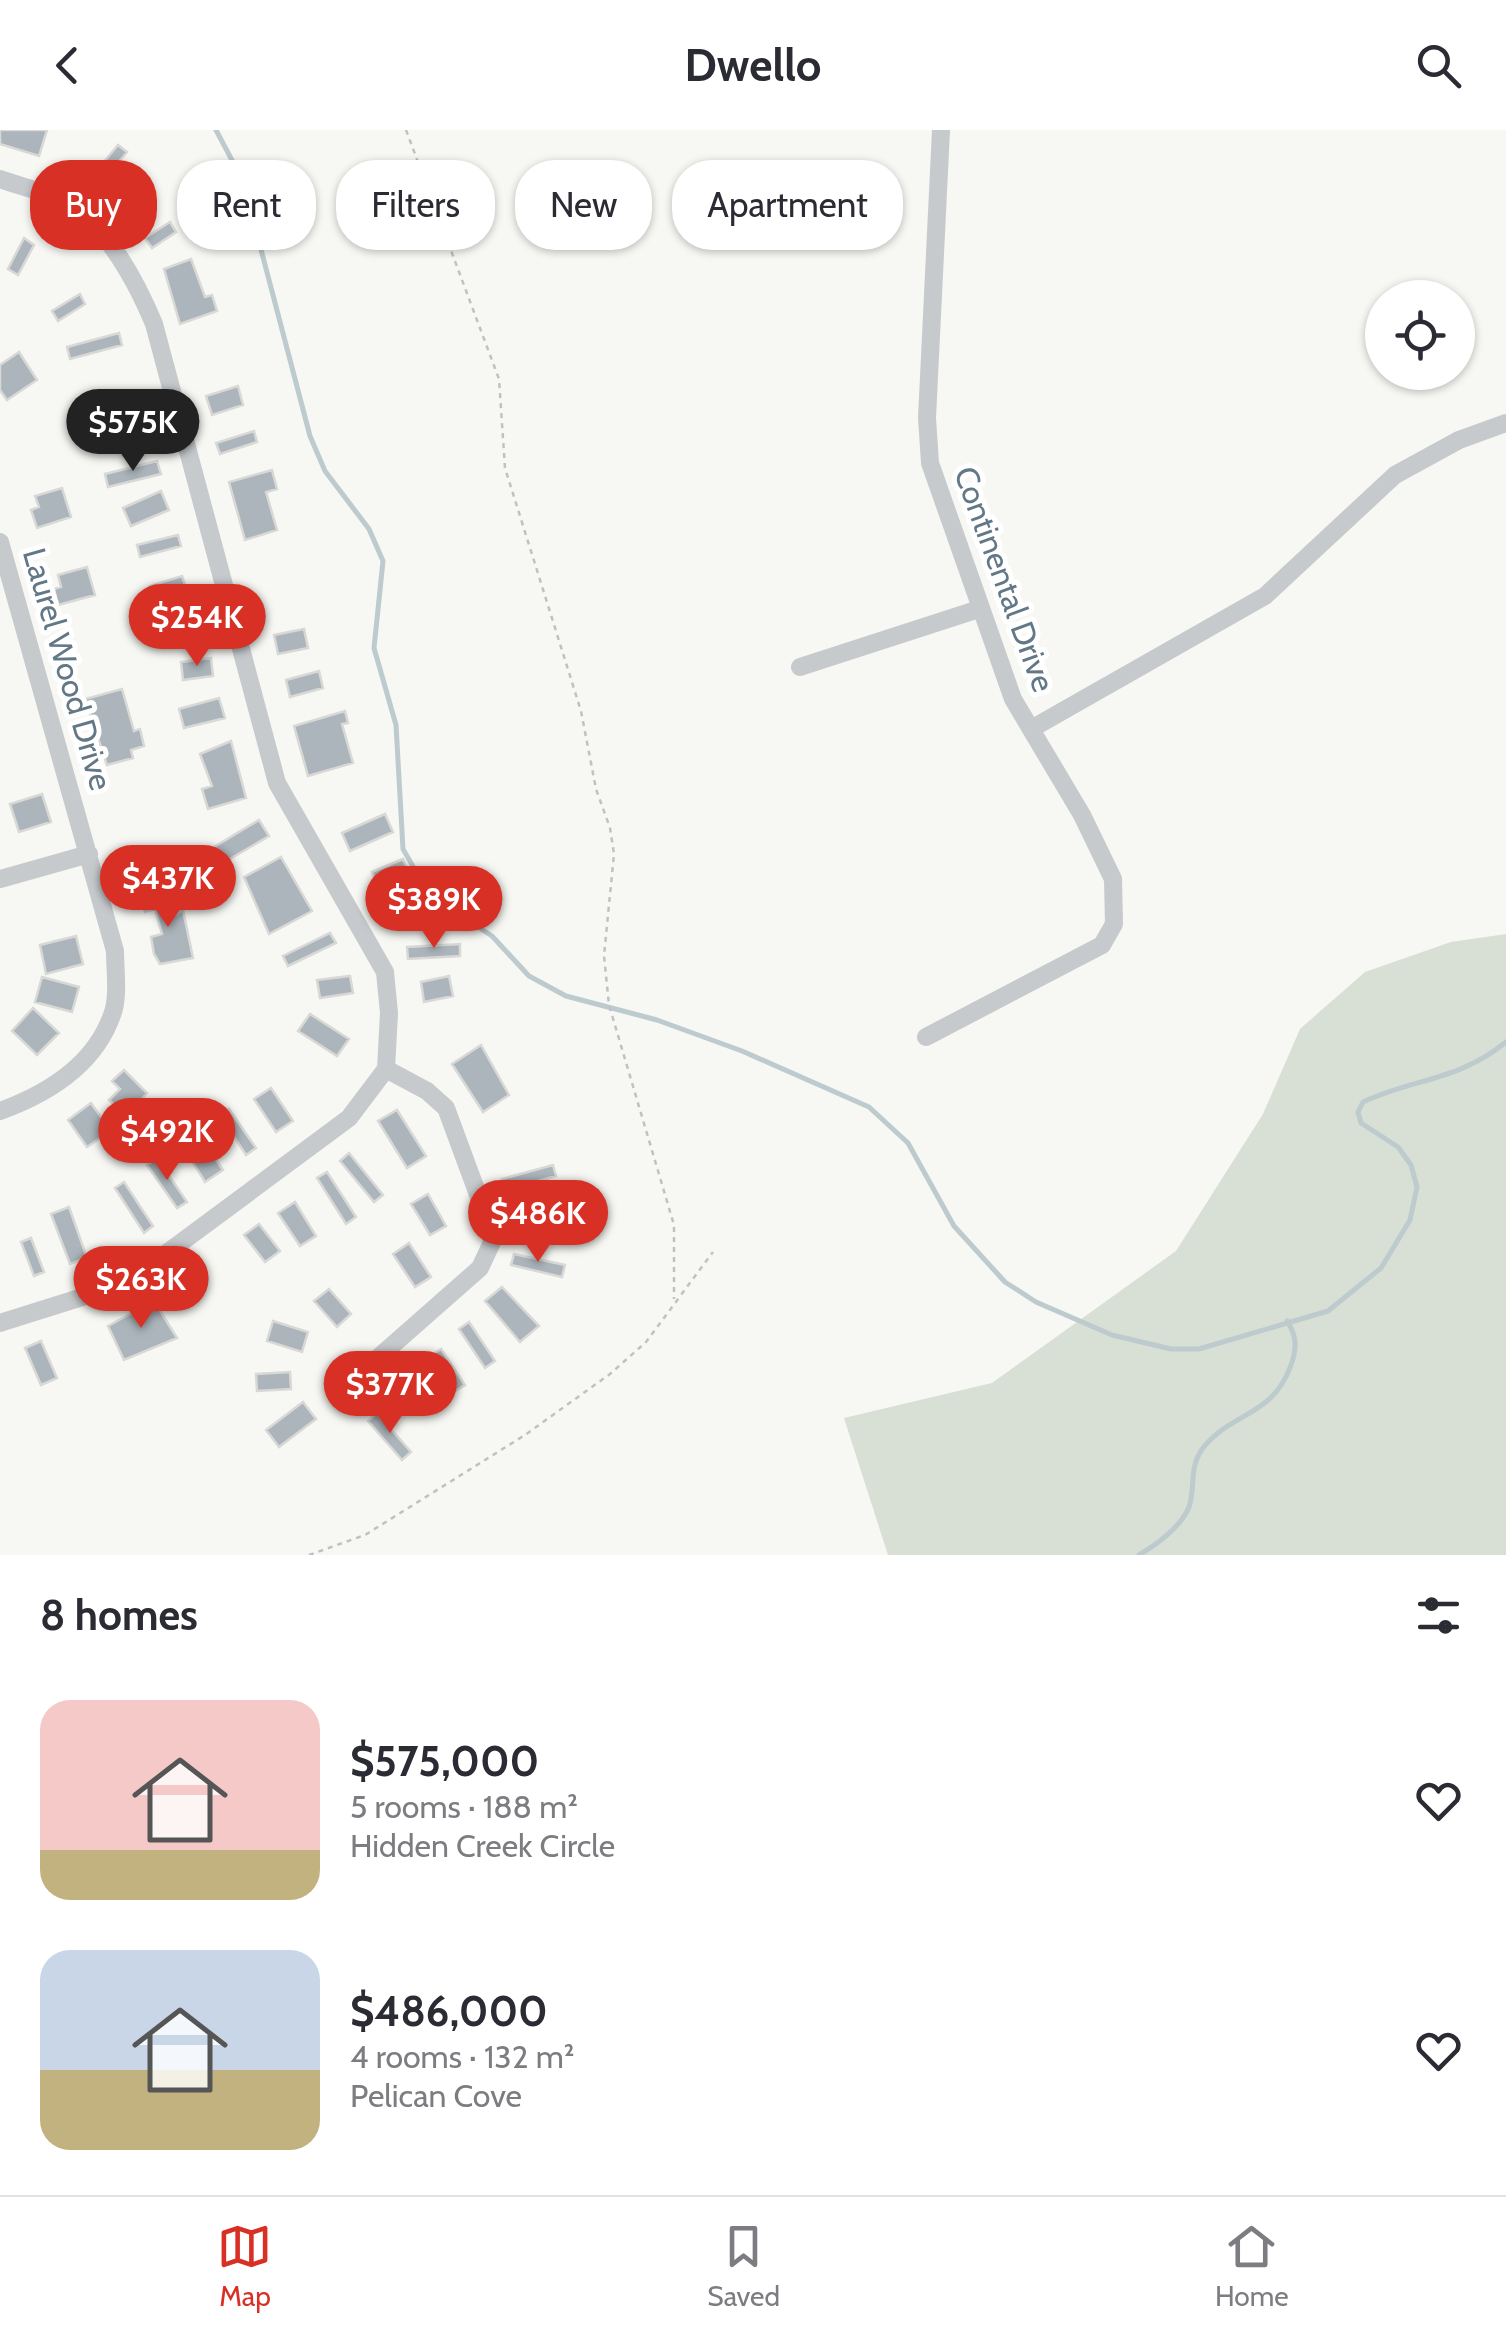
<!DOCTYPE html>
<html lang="en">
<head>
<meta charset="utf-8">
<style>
  :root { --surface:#fff; --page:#f2f2f3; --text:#2b2b33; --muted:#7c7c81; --line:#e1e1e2; --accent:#d93025 }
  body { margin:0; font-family:Cabin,sans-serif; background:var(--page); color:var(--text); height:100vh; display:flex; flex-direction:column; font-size:38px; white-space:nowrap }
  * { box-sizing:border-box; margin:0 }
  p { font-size:32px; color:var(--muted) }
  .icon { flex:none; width:55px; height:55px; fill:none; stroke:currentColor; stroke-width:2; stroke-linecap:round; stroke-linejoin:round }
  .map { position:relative; height:1425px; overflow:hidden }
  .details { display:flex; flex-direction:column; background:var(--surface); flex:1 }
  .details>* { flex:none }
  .hud { position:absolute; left:30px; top:30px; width:1000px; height:90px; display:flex; gap:20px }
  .tools { position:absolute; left:1365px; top:150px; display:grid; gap:20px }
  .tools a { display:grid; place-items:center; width:110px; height:110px; border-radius:50%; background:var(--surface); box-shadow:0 2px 8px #0004; font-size:50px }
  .price { position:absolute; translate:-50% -85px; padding:0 22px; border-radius:35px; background:var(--accent); color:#fff; font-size:32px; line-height:65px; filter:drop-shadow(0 2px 5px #0008) }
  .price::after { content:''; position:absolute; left:50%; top:60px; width:30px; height:22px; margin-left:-15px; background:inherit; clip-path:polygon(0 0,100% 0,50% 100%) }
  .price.current { background:#222; color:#fff }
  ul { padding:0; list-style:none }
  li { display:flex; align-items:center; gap:30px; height:250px; padding:0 40px }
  li span { display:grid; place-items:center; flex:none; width:280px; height:200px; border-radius:30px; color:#555 }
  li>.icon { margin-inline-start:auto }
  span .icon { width:120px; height:120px; fill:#fffc; stroke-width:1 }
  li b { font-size:42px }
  h2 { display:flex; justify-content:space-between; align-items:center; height:120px; padding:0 40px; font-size:42px }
  .pill { padding:0 35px; border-radius:40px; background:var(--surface); box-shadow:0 2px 8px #0004; font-size:35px; line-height:90px }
  .pill.current { background:var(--accent); color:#fff }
  header { display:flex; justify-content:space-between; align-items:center; height:130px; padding:0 40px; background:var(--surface); font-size:45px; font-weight:700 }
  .tabs { display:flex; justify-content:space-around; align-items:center; height:140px; border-top:2px solid var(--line); background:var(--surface); font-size:28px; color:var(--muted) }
  .tabs a { display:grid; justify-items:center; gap:5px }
  .tabs .current { color:var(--accent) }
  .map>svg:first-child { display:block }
</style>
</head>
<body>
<header><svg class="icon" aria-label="back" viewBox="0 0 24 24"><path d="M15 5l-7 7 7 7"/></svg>Dwello<svg class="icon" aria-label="search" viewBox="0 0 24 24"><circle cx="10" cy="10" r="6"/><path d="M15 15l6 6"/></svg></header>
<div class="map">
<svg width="1506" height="1425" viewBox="0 0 1506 1425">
  <rect width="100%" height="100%" fill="#f7f7f3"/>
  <path fill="#d8dfd4" d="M1506,804V1425H888L844,1288L992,1253L1176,1121L1263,984L1300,899L1365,842L1451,812Z"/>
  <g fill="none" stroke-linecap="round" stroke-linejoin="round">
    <path stroke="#bdcace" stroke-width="5" d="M216,0L243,51L310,306L325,341L369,399L383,431L374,518L396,595L403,719L430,766L492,806L529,846L566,866L657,890L742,921L869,977L908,1013L954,1096L1005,1152L1036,1172L1112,1205L1171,1219H1199L1328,1181L1381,1138L1410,1090L1417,1057L1411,1035L1398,1017L1361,993L1358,982L1363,972C1415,948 1458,951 1506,912
      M1139,1425C1156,1415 1181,1397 1189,1377C1196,1357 1188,1338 1203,1318C1231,1282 1273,1287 1291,1235C1297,1218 1297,1206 1287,1191"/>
  </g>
  <path fill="#acb5bb" stroke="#d8d8d6" stroke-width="2.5" d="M0,0H47L39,26L0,14Z
    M118,15L127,22L97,58L88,51Z
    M170,92L176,102L152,118L145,108Z
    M24,108L34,115L18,145L8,139Z
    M191,129L205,167L212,165L217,181L180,194L164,139Z
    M80,164L85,174L58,191L52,181Z
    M119,203L122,215L70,229L67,217Z
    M19,222L37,250L7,270L0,260V235Z
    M238,256L243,275L212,285L206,266Z
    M254,301L257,312L220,324L216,313Z
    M157,331L161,344L108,357L105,344Z
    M272,340L277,359L266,362L277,400L245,410L229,352Z
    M62,358L71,387L37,398L31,380L39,377L35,366Z
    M161,361L169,380L131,396L123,378Z
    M178,405L181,416L140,427L137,415Z
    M87,437L95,465L58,475L54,459L61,457L58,445Z
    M182,446L201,502L160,515L154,496L160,494L150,456Z
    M304,499L308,518L278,524L274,505Z
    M211,528L213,546L183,550L181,532Z
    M319,541L323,558L290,567L286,550Z
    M122,559L134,601L140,599L144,616L131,620L133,628L107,635L85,569Z
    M219,568L225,588L184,598L179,579Z
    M345,581L348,593L342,594L353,633L308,646L294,596Z
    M231,611L246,668L208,679L202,659L212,656L200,624Z
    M42,664L51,692L19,702L10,674Z
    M385,684L393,702L350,721L342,703Z
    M259,690L269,706L223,733L214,717Z
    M281,727L312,781L269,804L244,747Z
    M403,729L410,745L378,758L372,742Z
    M161,759L175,785L183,780L193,828L160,834L154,824L151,807L162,804L155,779L145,782L140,765Z
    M436,771V791L394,792L393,772Z
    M330,803L336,813L288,836L283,826Z
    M76,806L83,834L46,844L40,815Z
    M460,814V826L408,829L407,817Z
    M350,846L353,863L320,868L317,850Z
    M449,846L453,866L424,872L421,852Z
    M42,847L79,857L72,882L35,872Z
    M33,878L59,903L37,925L12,901Z
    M310,884L349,909L337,926L298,901Z
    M481,915L509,965L483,982L452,934Z
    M124,940L147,963L140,971L148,978L134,993L109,970L120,959L112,951Z
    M271,958L293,991L276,1002L254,969Z
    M91,973L111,1001L87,1017L68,990Z
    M229,979L256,1018L246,1025L220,985Z
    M397,980L426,1026L407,1038L378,991Z
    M206,1015L223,1040L205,1052L189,1026Z
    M349,1023L383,1065L374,1072L340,1031Z
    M157,1028L187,1072L177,1078L147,1035Z
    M553,1035L556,1046L505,1060L502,1049Z
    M327,1042L356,1087L346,1094L317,1048Z
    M124,1052L153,1096L144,1103L115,1058Z
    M428,1064L446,1096L430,1105L411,1074Z
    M295,1072L316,1106L300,1116L278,1083Z
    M69,1077L87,1128L70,1134L51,1084Z
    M259,1094L280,1121L265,1132L244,1105Z
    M31,1108L44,1142L34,1146L21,1112Z
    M409,1113L431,1147L415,1157L393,1124Z
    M514,1124L565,1135L562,1147L511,1135Z
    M502,1157L539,1196L520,1212L485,1171Z
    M329,1159L351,1184L337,1197L314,1171Z
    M154,1171L177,1208L124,1230L108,1196Z
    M273,1191L308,1202L302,1222L267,1211Z
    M469,1192L495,1231L485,1238L459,1199Z
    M41,1211L57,1248L41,1255L25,1218Z
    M441,1219L465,1255L449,1265L426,1229Z
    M290,1242L291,1259L257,1261L256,1244Z
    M303,1272L316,1289L279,1317L266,1300Z
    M377,1283L411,1322L402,1330L368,1291Z"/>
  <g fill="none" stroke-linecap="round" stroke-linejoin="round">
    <path stroke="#bfc2c4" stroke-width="2.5" stroke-dasharray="5 5" stroke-linecap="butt" d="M406,0L499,249L505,338L581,581L596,659L610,698L614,724L604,826L609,875L674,1095V1169
      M309,1425L365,1405L525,1305L610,1244L646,1212L713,1122"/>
    <path stroke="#c6cacd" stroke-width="18" d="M0,49C21,57 48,62 67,74C109,99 136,151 154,194L277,653L385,842L389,883L386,939L349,988L152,1134L92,1164L0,1193
      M0,412L115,821C115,840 119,868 112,885C94,936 47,964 0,981
      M800,537L979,479
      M1031,599L1265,466L1395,345L1459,310L1506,293
      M0,749L89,724
      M926,907L1102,815L1114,794L1113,749L1082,685L1013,569L930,333L927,288L941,0
      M346,1256L480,1138L494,1108L446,978L427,961L386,939"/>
  </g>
  <g text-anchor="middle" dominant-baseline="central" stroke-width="10" stroke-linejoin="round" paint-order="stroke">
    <g font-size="32" fill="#637887" stroke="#fff">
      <text transform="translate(1005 449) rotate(70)">Continental Drive</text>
      <text transform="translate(68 539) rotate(74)">Laurel Wood Drive</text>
    </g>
  </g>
</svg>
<div class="tools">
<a><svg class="icon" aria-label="locate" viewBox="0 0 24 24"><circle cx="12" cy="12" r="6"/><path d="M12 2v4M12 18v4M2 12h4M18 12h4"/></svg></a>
</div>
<b class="price current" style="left:133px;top:344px">$575K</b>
<b class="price" style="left:197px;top:539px">$254K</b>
<b class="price" style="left:168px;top:800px">$437K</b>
<b class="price" style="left:434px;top:821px">$389K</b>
<b class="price" style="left:167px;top:1053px">$492K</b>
<b class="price" style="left:538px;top:1135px">$486K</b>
<b class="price" style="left:141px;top:1201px">$263K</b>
<b class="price" style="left:390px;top:1306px">$377K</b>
<div class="hud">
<a class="pill current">Buy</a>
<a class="pill">Rent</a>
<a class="pill">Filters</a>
<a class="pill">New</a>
<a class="pill">Apartment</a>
</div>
</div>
<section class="details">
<h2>8 homes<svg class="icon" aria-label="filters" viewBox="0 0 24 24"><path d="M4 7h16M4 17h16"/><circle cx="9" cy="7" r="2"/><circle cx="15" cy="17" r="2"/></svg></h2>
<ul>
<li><span style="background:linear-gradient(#f6c9c9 75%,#c2b280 0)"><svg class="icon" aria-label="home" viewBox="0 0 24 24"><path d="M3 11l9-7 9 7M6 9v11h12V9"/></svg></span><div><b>$575,000</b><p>5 rooms · 188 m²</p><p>Hidden Creek Circle</p></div><svg class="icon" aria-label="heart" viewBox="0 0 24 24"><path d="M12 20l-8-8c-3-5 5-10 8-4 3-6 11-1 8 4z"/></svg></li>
<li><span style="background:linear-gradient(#c9d6e8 60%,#c2b280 0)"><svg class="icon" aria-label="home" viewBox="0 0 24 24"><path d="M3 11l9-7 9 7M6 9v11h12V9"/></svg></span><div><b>$486,000</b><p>4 rooms · 132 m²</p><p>Pelican Cove</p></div><svg class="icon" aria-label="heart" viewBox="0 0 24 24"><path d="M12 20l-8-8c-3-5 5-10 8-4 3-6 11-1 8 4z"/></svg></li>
</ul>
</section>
<nav class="tabs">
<a class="current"><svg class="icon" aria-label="map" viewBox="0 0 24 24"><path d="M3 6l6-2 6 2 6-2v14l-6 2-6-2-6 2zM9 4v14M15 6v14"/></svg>Map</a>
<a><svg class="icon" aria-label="saved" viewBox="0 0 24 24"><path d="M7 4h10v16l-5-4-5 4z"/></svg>Saved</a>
<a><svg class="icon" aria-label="home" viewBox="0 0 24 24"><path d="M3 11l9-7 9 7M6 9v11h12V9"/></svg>Home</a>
</nav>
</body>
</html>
